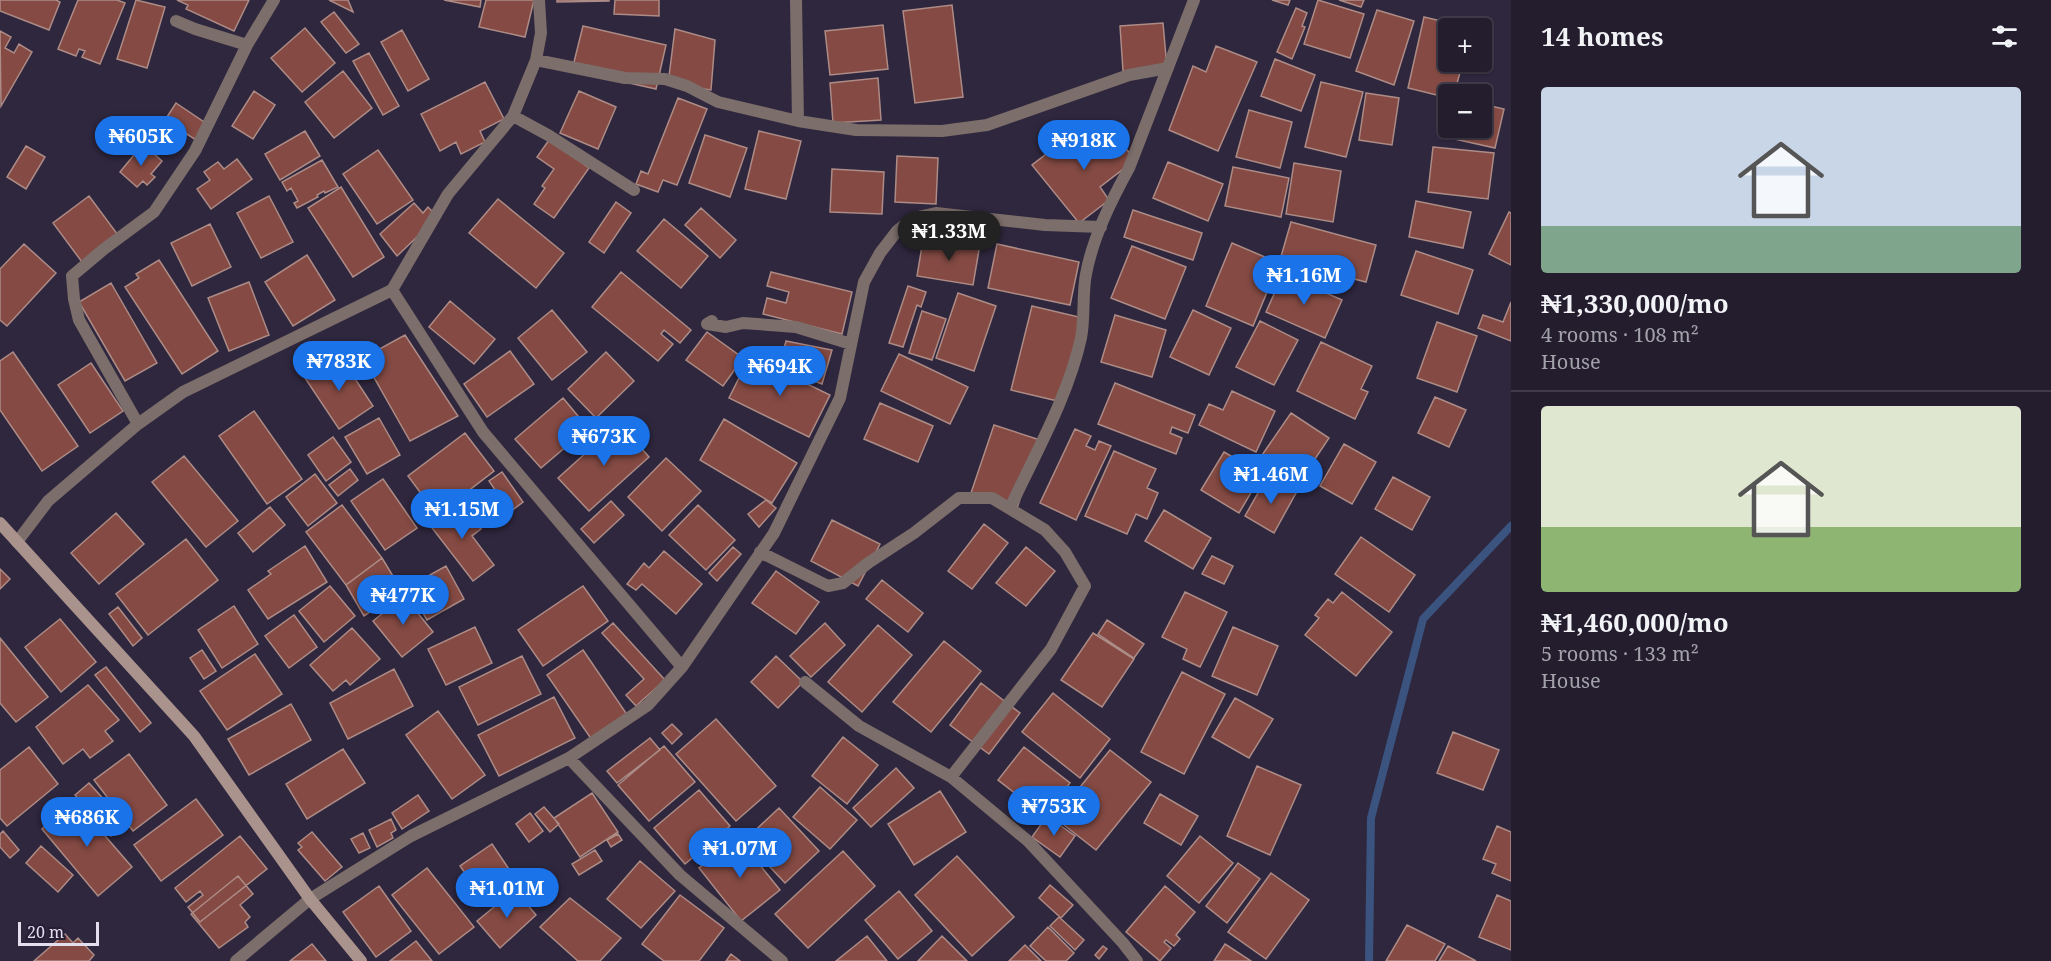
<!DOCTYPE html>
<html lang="en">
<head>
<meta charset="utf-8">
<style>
  :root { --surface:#231d2e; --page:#2b2636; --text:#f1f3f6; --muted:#a3a2aa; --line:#403b4a; --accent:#1a73e8 }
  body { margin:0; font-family:"Noto Serif",serif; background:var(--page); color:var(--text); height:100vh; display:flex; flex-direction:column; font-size:22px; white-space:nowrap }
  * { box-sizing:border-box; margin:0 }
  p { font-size:20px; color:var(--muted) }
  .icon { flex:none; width:33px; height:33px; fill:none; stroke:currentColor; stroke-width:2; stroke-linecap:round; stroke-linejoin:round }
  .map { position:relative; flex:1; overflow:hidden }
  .drawer { display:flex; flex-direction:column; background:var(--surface); width:540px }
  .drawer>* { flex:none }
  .controls { position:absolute; left:1438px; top:18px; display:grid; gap:12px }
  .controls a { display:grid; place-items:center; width:54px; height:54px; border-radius:6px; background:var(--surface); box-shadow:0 2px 4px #0004,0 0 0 2px var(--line); font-size:30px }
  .scale { position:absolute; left:18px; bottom:15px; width:81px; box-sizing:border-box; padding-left:6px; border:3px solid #e4dfef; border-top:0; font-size:16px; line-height:21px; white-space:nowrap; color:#e4dfef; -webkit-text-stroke:4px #251e34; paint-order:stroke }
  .price { position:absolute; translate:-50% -51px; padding:0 14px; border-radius:21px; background:var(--accent); color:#fff; font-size:20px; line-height:39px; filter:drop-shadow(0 2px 3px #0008) }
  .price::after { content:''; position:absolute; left:50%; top:36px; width:18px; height:14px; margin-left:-9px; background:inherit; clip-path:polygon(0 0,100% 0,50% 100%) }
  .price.current { background:#222; color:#fff }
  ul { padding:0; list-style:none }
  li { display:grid; align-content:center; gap:12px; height:318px; padding:0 30px }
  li+li { border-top:2px solid var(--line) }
  li span { display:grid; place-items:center; height:186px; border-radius:6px; color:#555 }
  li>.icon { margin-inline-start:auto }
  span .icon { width:108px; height:108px; fill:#fffc; stroke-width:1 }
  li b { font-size:26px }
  h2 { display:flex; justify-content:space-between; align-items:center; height:72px; padding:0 30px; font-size:26px }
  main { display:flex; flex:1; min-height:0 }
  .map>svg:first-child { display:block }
</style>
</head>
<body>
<main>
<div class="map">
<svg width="1511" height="961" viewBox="0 0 1511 961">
  <rect width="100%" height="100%" fill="#2f273e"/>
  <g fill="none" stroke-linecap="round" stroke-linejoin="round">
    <path stroke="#3a537f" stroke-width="8" d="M1369,961L1371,818L1423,619L1511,526"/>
  </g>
  <path fill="#844a43" stroke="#ad8b86" stroke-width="1.5" d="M0,0H56L60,2L49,30L0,11Z
    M78,0H117L125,3L100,64L82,57L85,51L79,49L76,56L58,49Z
    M136,0L165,7L147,68L117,59Z
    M177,0H249L234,31L186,9L188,5Z
    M329,0H348L353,12Z
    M444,0H481L480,7Z
    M486,0H534L525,37L479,27Z
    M557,0H609V1L557,2Z
    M615,0H659V16L614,14Z
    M1272,0H1290L1288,5Z
    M1318,0L1364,14L1350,58L1304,44Z
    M1339,0H1364L1361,7Z
    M952,5L963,97L915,103L903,11Z
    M1296,8L1307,13L1302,26L1305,27L1292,59L1277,52Z
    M1377,10L1414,21L1394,85L1356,71Z
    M334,12L359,44L346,53L321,22Z
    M1424,17L1471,28H1449V62H1463L1454,94H1449V98L1408,88Z
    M1163,23L1167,68L1123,71L1120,26Z
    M883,25L888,69L830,75L825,31Z
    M583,26L666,45L656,89L572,70Z
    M305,28L335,63L302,92L271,58Z
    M675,29L715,40L711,90L668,84Z
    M402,30L429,79L408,91L381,42Z
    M0,31L11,37L5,48L14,53L19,44L32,52L1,106Z
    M1216,46L1257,62L1218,151L1169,130L1193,66L1206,72Z
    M369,53L399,106L383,115L353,61Z
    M1275,59L1315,75L1301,111L1261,96Z
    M343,71L372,108L334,138L305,102Z
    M878,78L881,120L833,123L830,83Z
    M485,82L504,119L480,131L485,142L461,154L456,142L440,151L421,114Z
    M1321,82L1363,92L1346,157L1305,147Z
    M254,91L275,105L253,139L232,126Z
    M579,91L616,107L598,149L560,133Z
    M1366,93L1399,98L1392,145L1359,140Z
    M678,98L707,109L677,185L663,180L658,192L636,184L641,171L648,174Z
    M176,103L207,124L196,140L165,120Z
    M1482,104L1504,109L1495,148L1450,138L1453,128H1482Z
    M1249,110L1292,122L1280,168L1236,157Z
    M1105,122L1135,160L1100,187L1109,200L1079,223L1032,165L1062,142L1069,151Z
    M305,131L320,156L280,180L265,154Z
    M759,131L801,141L786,199L745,189Z
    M705,135L747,148L730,197L689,183Z
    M549,140L589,168L554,218L534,204L545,188L542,186L554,169L537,157Z
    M143,144L162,161L151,174L155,177L147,185L143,181L137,187L120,172Z
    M26,146L45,157L26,189L7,177Z
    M1433,147L1494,153L1488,199L1428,192Z
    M378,150L413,200L377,224L343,174Z
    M897,156L938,158L936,204L895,202Z
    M237,159L252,179L211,209L197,189L210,180L204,172L218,162L224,169Z
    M322,160L338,187L325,193L324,191L317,195L318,197L297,208L294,203L298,201L291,188L287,191L282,182Z
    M1168,162L1223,184L1208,221L1153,198Z
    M1294,163L1341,171L1333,222L1286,214Z
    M1233,167L1289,178L1281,217L1225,206Z
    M832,169L884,172L882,214L830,212Z
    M341,187L384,257L353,277L308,208Z
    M89,196L118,235L82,262L53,223Z
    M269,196L293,242L261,258L237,213Z
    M498,199L564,253L536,288L469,233Z
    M1416,201L1471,212L1463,248L1409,237Z
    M616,202L631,213L604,253L589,242Z
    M414,203L423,213L428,207L438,217L397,256L380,234Z
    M701,208L736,240L720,258L685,225Z
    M1133,210L1202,233L1193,260L1124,237Z
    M1509,212L1511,213V265L1489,254Z
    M664,219L708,256L681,288L637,251Z
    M1291,222L1376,245L1366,282L1280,260Z
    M210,224L231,267L192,286L171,243Z
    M923,240L962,247L964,241L980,244L973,285L917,276Z
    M1232,243L1279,263L1253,326L1206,306Z
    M24,244L56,273L7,326L0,320V269Z
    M997,244L1079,262L1070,305L988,288Z
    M1132,246L1186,267L1165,319L1111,298Z
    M1416,251L1473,270L1458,314L1401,295Z
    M307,255L335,300L293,326L265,282Z
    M159,260L218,351L182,374L125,287L139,278L136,274Z
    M621,272L691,330L680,343L664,330L661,334L673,344L658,361L592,307Z
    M771,272L852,292L842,334L763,314L767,298L786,303L789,292L767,286Z
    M1283,274L1342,300L1325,338L1266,312Z
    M249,282L269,335L229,351L208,298Z
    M111,283L157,363L125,381L79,302Z
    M908,286L926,292L921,307L917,305L903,347L889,343Z
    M958,293L996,306L974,371L936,358Z
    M450,301L495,339L474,364L429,327Z
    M1511,302V341L1478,328L1483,315L1503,322Z
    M1032,306L1083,318L1062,402L1011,390Z
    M552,310L587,352L552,380L518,338Z
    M1193,310L1231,328L1209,375L1170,357Z
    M922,311L946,319L932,360L909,353Z
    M1115,315L1166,330L1152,377L1101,362Z
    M1260,321L1298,340L1274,385L1236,367Z
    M1437,322L1477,336L1457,392L1417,378Z
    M707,332L743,358L723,386L686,360Z
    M405,335L458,416L410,441L363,358Z
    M786,341L832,350L822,384L779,367Z
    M1321,342L1372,366L1361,389L1368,392L1355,419L1297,391Z
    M510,351L534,384L487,417L464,384Z
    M13,352L78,446L42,471L0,410V361Z
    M606,352L634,381L596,418L568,389Z
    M899,354L968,387L950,424L881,391Z
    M340,356L373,406L339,429L305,378Z
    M750,356L830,395L809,437L729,398Z
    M91,363L123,411L90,433L58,385Z
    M1115,383L1195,415L1188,433L1172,427L1170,433L1182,438L1176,454L1098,424Z
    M1232,391L1275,411L1256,452L1199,425L1209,404L1223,410Z
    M1435,397L1466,410L1449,447L1418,433Z
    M563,398L588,428L541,468L515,439Z
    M880,403L933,426L918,462L864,439Z
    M254,411L302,479L267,504L219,436Z
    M1291,413L1329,438L1299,483L1260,458Z
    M379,418L400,455L367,474L345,437Z
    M724,419L797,463L772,503L700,460Z
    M619,423L649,457L589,511L558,478Z
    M994,425L1040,440L1017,508L971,493Z
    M1075,429L1091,436L1086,446L1095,450L1099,441L1111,446L1076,520L1040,503Z
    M465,433L494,471L437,515L408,476Z
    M333,437L351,462L326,481L308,455Z
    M1344,444L1376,462L1352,504L1320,486Z
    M1114,451L1156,469L1147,488L1158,493L1147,519L1136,514L1127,534L1085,516Z
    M1224,452L1262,474L1239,513L1201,490Z
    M184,456L238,521L206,547L152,482Z
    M666,458L701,491L662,531L628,497Z
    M350,469L358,480L338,496L329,485Z
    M502,472L523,502L510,512L489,481Z
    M315,474L337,503L308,526L286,497Z
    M1267,477L1296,493L1274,533L1245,516Z
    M1393,477L1430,497L1412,530L1375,509Z
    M383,479L417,528L385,550L351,501Z
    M766,500L776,508L759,527L748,514Z
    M611,501L624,515L594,543L581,529Z
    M459,502L481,529L472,536L494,565L473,581L429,524Z
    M342,505L382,558L346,585L306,532Z
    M698,505L735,540L706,570L669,535Z
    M270,507L285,525L253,552L238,533Z
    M1164,510L1211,538L1193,569L1145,541Z
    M116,513L144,544L99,584L71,553Z
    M832,520L880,544L858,586L811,561Z
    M984,524L1008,543L972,589L948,571Z
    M1361,537L1415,575L1389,612L1335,574Z
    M186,539L218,580L148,635L116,594Z
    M305,546L327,582L268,619L248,590L271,574L268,571Z
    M733,547L741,554L717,581L709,573Z
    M1026,547L1055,571L1026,606L996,583Z
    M664,551L702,584L676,614L642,584L636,590L627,584L644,563L649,568Z
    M1212,556L1233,566L1224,584L1202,574Z
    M382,558L402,591L364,616L346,585Z
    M446,566L464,599L427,620L408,587Z
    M0,569L10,579L0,589Z
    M776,571L819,602L796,634L752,603Z
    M882,580L923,613L908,632L866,599Z
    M330,586L355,616L324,642L299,611Z
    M583,586L608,621L543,666L518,630Z
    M1185,592L1227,612L1200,667L1183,659L1187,649L1162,637Z
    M1342,592L1392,632L1356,676L1305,635L1319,618L1315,615L1328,599L1333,603Z
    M404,596L433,632L402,657L373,621Z
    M234,606L258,644L222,668L198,630Z
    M118,607L142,638L133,646L109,614Z
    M294,615L317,647L289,668L265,636Z
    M60,619L96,662L61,692L25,647Z
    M1107,620L1144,644L1134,658L1098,634Z
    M613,623L665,680L636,706L626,695L644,679L602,633Z
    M825,623L845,645L811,677L790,656Z
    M878,625L912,655L862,712L828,682Z
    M475,627L492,663L446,685L428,649Z
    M1233,627L1278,646L1257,695L1212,676Z
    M352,628L380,659L350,685L346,680L333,691L310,665Z
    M1093,633L1134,659L1102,707L1061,680Z
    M0,638L48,697L16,722L0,703Z
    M944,641L981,671L931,732L893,702Z
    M202,650L216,671L204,679L190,658Z
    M583,650L628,716L592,740L547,675Z
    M255,654L282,694L227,730L200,691Z
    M522,656L541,694L478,725L459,687Z
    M776,656L803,682L778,708L751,682Z
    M106,667L151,723L140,732L95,675Z
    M394,669L413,706L348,739L330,703Z
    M1182,672L1225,694L1184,774L1141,752Z
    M981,683L1020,713L989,754L950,725Z
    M88,685L119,720L105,731L113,741L90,758L83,749L63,764L36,727Z
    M1053,693L1110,739L1080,778L1022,732Z
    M554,697L575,738L499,776L478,735Z
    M1235,698L1273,719L1249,758L1212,737Z
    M291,704L311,740L249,775L228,739Z
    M438,711L485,775L452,799L406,735Z
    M716,719L776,786L736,821L676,754Z
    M672,724L682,734L672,744L662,733Z
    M1453,732L1499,750L1483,790L1437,773Z
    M843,737L878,765L847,804L812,776Z
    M650,738L660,750L617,783L607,771Z
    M664,746L695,782L649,821L618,785Z
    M29,747L58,784L7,826L0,818V770Z
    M1024,747L1070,783L1044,816L998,780Z
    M343,749L365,783L307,819L286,784Z
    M1110,750L1151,782L1096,850L1055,818Z
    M129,754L167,805L133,831L94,780Z
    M1257,766L1301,785L1270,855L1227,836Z
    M896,768L914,788L871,827L853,808Z
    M89,783L126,824L111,836L75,795Z
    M820,787L857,820L830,849L793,817Z
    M699,790L730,826L685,864L654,828Z
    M940,791L966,832L914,865L888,824Z
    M592,793L618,832L580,857L554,818Z
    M1160,794L1198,816L1181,845L1144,823Z
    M418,795L429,811L402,829L392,813Z
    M73,799L132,867L98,896L42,829Z
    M196,799L223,835L161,881L134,845Z
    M544,807L559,824L550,832L535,814Z
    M779,808L819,851L785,883L745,840Z
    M530,813L543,831L529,842L516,824Z
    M1047,816L1075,836L1060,857L1032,837Z
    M391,819L396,830L391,833L393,838L377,847L369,830Z
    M1497,826L1511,832V881L1492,873L1496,864L1483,859Z
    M3,831L19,850L10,858L0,847V834Z
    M312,832L342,867L325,881L298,850L302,847L298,843Z
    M363,833L370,848L359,853L351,839Z
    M618,834L622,840L611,847L607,840Z
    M240,836L267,869L200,922L188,907L203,895L200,891L186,902L175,888Z
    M1200,836L1233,863L1199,903L1167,876Z
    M738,838L780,890L741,921L699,868Z
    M492,844L513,875L482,897L460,866Z
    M41,846L73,875L58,892L26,863Z
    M595,850L602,861L579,875L572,864Z
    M843,851L875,886L808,948L775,914Z
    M957,856L1014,917L972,956L915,895Z
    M640,861L675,891L641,928L607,899Z
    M1238,863L1260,879L1227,923L1206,906Z
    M427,868L474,927L439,954L392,895Z
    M1271,873L1309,900L1266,959L1228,932Z
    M238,876L253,894L240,905L250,917L245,922L248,927L219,948L191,914Z
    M1050,885L1073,905L1061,918L1039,898Z
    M379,886L411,931L376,957L343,912Z
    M1165,886L1195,912L1176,935L1180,939L1174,946L1166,940L1164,942L1171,948L1160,961L1126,932Z
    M515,890L536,915L500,948L477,921Z
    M899,891L932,931L898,959L865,920Z
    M680,895L724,928L699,961H664L642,944Z
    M1497,895L1511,901V950L1479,937Z
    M570,898L621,938L600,961H578L540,927Z
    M1059,917L1084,940L1075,950L1050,926Z
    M1407,925L1445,944L1435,961H1386Z
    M1048,927L1074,953L1066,961H1046L1030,946Z
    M65,934L73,943L78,938L94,955L89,961H34Z
    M867,936L887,961H836Z
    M942,936L967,961H918Z
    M416,941L432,961H390Z
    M312,944L326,961H290Z
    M1225,944L1251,961H1214Z
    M1025,945L1041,961H1009Z
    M1103,946L1107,949L1099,959L1095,955Z
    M1448,946L1476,961H1439Z
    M731,954L740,961H726Z"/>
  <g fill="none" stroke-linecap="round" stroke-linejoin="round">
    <path stroke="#7c6e6a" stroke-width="12" d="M796,0L798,121
      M176,21L195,29L247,45
      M536,60L625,78L665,79L687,86L718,102L798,121L856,130L942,131L987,125L1129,75L1168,68
      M513,116L548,135L634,190
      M392,290L483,432L682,667
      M712,321L707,324L726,327L743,323L796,327L851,344
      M138,424L79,320L74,299L72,276L104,249L154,212L195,151L247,45L274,0
      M1010,508C1035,454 1068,397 1081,338C1085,318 1082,295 1086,274C1093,237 1111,201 1129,168L1194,0
      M17,542L48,501L138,424L183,392L392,290L448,194L513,116L536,60L541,33L539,0
      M760,552L828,586L843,583L868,563L914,533L959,498H992L1045,530L1065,552L1085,586L1051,649L951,777
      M805,682L859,726L951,777L1028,841L1123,943L1137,961
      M569,758L680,875L782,961
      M236,961L310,899L411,836L569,758L648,705L682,667L774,533L840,398L864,282L880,253L897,231L913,218L936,213L1045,225L1101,227"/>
    <path stroke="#aa938d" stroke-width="12" d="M0,523L194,736L310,899L361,961"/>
  </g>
</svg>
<div class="controls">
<a>+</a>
<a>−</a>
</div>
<div class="scale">20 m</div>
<b class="price" style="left:141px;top:167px">₦605K</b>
<b class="price" style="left:1084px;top:171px">₦918K</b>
<b class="price current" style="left:949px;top:262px">₦1.33M</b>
<b class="price" style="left:1304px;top:306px">₦1.16M</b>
<b class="price" style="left:339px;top:392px">₦783K</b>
<b class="price" style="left:780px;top:397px">₦694K</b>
<b class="price" style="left:604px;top:467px">₦673K</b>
<b class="price" style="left:1271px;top:505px">₦1.46M</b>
<b class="price" style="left:462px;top:540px">₦1.15M</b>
<b class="price" style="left:403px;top:626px">₦477K</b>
<b class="price" style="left:1054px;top:837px">₦753K</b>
<b class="price" style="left:87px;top:848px">₦686K</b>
<b class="price" style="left:740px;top:879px">₦1.07M</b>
<b class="price" style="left:507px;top:919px">₦1.01M</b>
</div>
<section class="drawer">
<h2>14 homes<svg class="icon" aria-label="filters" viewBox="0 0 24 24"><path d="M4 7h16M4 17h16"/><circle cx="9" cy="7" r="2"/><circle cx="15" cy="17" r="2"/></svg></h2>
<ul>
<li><span style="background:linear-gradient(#c9d6e8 75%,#7fa58c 0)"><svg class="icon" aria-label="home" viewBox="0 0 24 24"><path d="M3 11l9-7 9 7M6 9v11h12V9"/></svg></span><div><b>₦1,330,000/mo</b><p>4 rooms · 108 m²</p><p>House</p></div></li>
<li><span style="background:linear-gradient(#dfe7d0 65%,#8fb573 0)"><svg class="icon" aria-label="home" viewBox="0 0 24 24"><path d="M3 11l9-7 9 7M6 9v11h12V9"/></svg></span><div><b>₦1,460,000/mo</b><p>5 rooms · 133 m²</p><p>House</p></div></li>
</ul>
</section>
</main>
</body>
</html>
